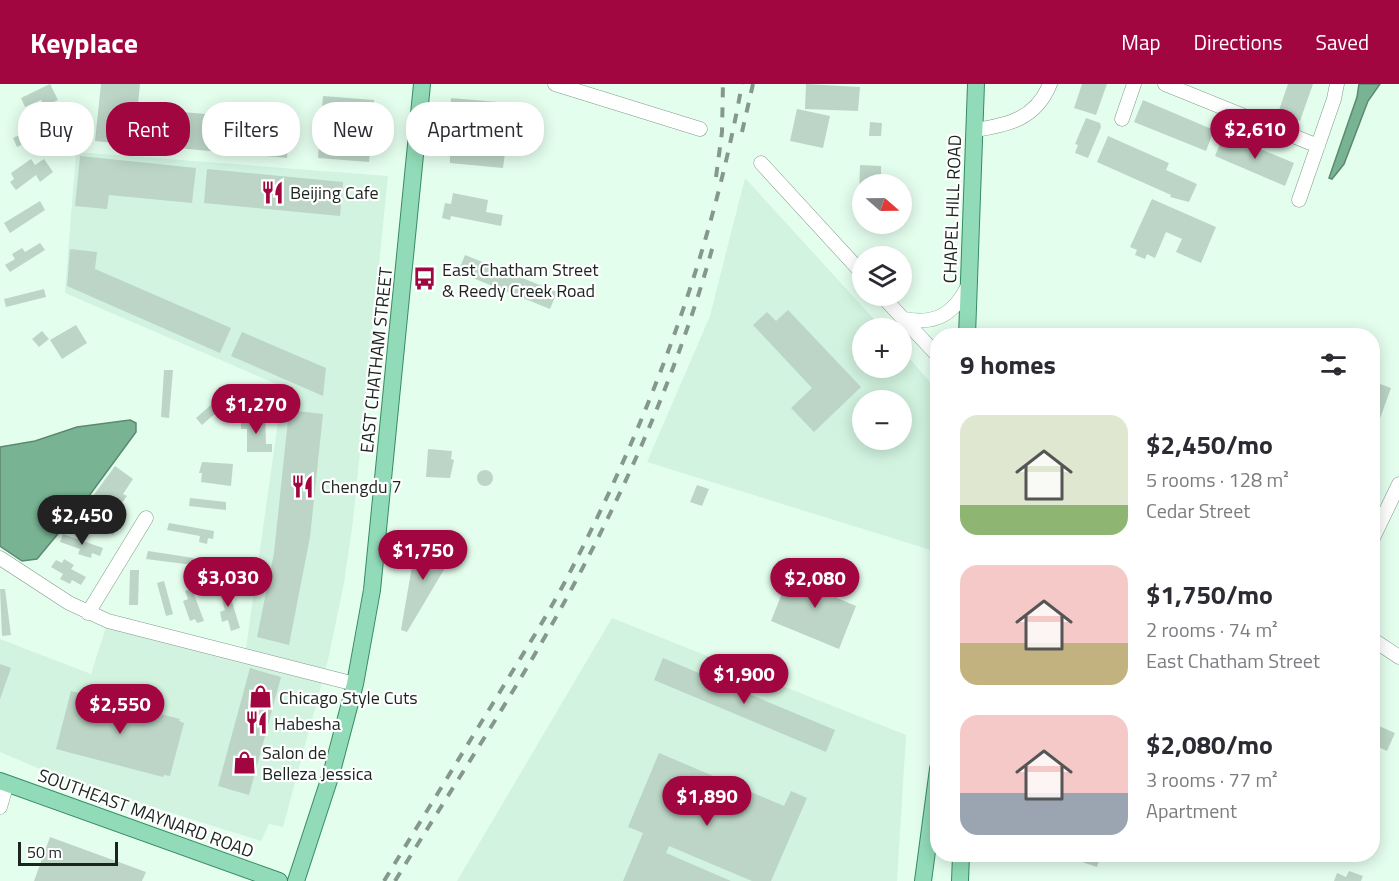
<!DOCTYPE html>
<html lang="en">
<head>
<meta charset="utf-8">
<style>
  :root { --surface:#fff; --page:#f7f7f7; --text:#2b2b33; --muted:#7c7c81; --accent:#a20641 }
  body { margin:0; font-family:"Titillium Web",sans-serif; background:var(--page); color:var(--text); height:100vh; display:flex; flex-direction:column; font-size:22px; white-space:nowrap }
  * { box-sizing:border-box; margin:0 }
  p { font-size:20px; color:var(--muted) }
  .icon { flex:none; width:33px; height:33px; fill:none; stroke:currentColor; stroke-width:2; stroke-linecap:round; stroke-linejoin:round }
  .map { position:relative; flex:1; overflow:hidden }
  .panel { position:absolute; left:930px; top:244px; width:450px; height:534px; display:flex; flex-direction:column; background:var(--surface); border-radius:24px; box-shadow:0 3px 15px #0003 }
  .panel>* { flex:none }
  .banner { position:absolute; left:18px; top:18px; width:570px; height:54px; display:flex; gap:12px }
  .needle { width:39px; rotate:110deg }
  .controls { position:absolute; left:852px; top:90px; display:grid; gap:12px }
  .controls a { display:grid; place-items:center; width:60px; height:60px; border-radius:50%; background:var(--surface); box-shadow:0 3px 15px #0003; font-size:30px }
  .scale { position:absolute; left:18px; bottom:15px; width:100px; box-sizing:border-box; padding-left:6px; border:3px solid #1b241f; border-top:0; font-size:16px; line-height:21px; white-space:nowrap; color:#1b241f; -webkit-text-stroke:4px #fff; paint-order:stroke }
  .price { position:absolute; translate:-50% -51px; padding:0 14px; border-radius:21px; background:var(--accent); color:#fff; font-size:20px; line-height:39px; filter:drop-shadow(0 2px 3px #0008) }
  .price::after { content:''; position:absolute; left:50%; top:36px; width:18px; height:14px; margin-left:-9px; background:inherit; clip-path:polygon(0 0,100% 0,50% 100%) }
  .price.on { background:#222; color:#fff }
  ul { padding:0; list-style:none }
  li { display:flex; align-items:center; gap:18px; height:150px; padding:0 30px }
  li span { display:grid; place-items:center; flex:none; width:168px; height:120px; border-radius:18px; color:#555 }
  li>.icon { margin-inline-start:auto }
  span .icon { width:72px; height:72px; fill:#fffc; stroke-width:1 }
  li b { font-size:26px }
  h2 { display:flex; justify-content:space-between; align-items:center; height:72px; padding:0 30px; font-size:26px }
  .tag { padding:0 21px; border-radius:24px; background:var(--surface); box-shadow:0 3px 15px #0003; font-size:21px; line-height:54px }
  .tag.on { background:var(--accent); color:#fff }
  header { display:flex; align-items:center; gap:36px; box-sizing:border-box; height:84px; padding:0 30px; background:var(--accent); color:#fff }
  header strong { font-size:28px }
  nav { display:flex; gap:33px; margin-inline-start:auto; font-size:21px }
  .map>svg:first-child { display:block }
</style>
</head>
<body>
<header>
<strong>Keyplace</strong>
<nav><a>Map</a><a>Directions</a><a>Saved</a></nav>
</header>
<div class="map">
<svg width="1399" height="797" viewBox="0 0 1399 797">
  <rect width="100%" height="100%" fill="#e4feee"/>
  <path fill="#d1f3df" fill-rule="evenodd" d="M76,68L388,92L353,437L344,499L328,576L283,743L269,740L261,757L64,695L0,668V555L91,590L106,543L244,578L283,303L65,209Z
    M745,94L882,244H862V284H902V266L931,299L934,467L647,378L710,232ZM862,316H902V356H862Z
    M612,534L906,651L897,797H457Z"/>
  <path fill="#78b493" stroke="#5c8970" stroke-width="1.5" d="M1359,0H1380L1368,17L1344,80L1332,95L1329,94L1357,13Z
    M130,336L136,339V348L86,416L37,475L22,477L0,462V363L35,357L77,343Z"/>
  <path fill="#bcd5c6" d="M50,0L58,16L44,22L41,16L25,23L21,14Z
    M101,0H140L134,61L95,57Z
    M806,0L860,3L858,27L805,25Z
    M1082,0H1107L1096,31L1074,24Z
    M1288,0H1313L1300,37L1278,29Z
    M323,12L374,16L369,78L318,74Z
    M451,14L498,18L497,33H503L502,44L508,45L503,84L450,79V52L440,51L441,40H449Z
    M1143,16L1214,46L1206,67L1134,38Z
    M797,25L830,32L823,64L790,57Z
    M170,27L290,37L287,74L166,63Z
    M1086,34L1100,39L1101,43L1088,74L1075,69L1078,61L1075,60Z
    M50,37L57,50L43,57L41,52L17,63L13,54Z
    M870,38L882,39L881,52H869Z
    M1224,50L1294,79L1285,102L1215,72Z
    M1108,52L1169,79L1166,86L1197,100L1189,118L1170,113L1171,111L1097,78Z
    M80,72L196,84L192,119L109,111L107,125L75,122Z
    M31,75L35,81L44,75L53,88L40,98L36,91L16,106L10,98L14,95L11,89Z
    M860,81L881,82V100H862V117H859Z
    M207,85L343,98L340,132L204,119Z
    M453,109L488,116L486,128L503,131L501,142L451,132L450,136L442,134L445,119L451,120Z
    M1152,115L1216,143L1201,179L1176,168L1182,155L1166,148L1155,174L1147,170L1145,175L1135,171L1137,166L1130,163Z
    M40,117L45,126L10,149L4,139Z
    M40,159L45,166L10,188L5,181L15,175L12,170L22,164L25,168Z
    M70,165L97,168L95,185L231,244L220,269L67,202Z
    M465,171L557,208L550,225L458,188Z
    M44,205L46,213L6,223L4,215Z
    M788,226L861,303L814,348L791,324L812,304L753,241L767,228L776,237Z
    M76,241L87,259L62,275L50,256Z
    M42,247L49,255L39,263L32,255Z
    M242,248L326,284L323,312L231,272Z
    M164,286H173L169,334L161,333Z
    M1372,297L1391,304L1378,340L1372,338Z
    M221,312L227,319L202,341L196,334Z
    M289,326L323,330L310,453L289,561L257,553L274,469Z
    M265,333L266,360H272V368H247V345H241V336Z
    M428,365L452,367L451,375L454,376L450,394L426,393Z
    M202,378L233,380L231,402L201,398L202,389H199Z
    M115,382L133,395L123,410L127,412L110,435L95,424L97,421L90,416Z
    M477 394a8 8 0 1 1 16 0a8 8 0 1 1-16 0Z
    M697,401L709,405L702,422L690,418Z
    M190,414L226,418V426L189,422Z
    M86,427L117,444L113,451L82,434Z
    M169,439L214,447L213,455L208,454L207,460L199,458L200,452L167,446Z
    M63,450L103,464L100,472L92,469L91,474L78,470L80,465L60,458Z
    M416,459L452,472L407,548L401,546Z
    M148,467L194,474L193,481L146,475Z
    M64,475L74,481L71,485L86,493L81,501L72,496L70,500L60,495L63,490L51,483L56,476L62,479Z
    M806,484L843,500L837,514L856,522L839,565L771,537L788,494L800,499Z
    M130,486H139L138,521H129Z
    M164,497L173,530L166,532L157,499Z
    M226,498L240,544L231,547L228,536L222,538L220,528L225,526L218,501Z
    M0,505H5L11,551L2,552Z
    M192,505L204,537L197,539L195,535L190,537L183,517L188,515L185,507Z
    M663,574L835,646L826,668L654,596Z
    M0,580L11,584L0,615Z
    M250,584L281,593L249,711L218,702Z
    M71,607L180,635L179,637L184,639L170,692L164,691L163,693L56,665Z
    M1372,639L1395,649L1387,667L1372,660Z
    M659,669L784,722L791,707L807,714L771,797H752L669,762L666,769L731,797H623L643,749L628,743Z
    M50,753L146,788L142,797H34Z
    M1081,771H1101L1097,783L1079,777Z
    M1349,787L1363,792L1361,797H1334L1337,789L1346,793Z"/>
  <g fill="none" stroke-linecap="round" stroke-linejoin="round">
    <defs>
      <path id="minor" d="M555,0L700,45
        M1165,0L1318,62
        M1122,35L1134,0
        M975,46C1008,41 1036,35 1050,0
        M761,79L862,189
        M1299,116L1334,15L1337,0
        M882,212L938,272
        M904,235C936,241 954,230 968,202
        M1372,456L1399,400
        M0,474L69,519L108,537L355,600
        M88,529L146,434
        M1372,555L1399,573
        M0,723L7,699"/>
      <path id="major" d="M967,252L976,0
        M0,697L279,797
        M296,797L332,687L355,600L372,506L422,0
        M923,797L938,685
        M960,797L961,771"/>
    </defs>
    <use href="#minor" stroke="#81998b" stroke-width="15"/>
    <use href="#major" stroke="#388b64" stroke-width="18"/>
    <use href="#minor" stroke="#fff" stroke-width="14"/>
    <use href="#major" stroke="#91dbb8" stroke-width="16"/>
    <path stroke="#86988d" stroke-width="4" stroke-dasharray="10 10" stroke-linecap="butt" d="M742,48L753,0
      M716,93L722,48L723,0
      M384,797C422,735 460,673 498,611C521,573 546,534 567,494C648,338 711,173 742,0
      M395,797C450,707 509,618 560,526C624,410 679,286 714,158"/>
  </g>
  <defs>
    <symbol id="restaurant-bare" viewBox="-9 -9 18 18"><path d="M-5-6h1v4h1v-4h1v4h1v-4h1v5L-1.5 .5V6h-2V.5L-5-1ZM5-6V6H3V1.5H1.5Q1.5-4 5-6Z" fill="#a20641" stroke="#fff" stroke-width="2.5" paint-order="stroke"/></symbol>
    <symbol id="bus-bare" viewBox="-9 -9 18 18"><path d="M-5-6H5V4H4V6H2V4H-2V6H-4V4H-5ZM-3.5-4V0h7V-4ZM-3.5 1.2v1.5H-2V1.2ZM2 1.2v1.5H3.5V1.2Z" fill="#a20641" stroke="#fff" stroke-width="2.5" paint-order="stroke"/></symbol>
    <symbol id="shop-bare" viewBox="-9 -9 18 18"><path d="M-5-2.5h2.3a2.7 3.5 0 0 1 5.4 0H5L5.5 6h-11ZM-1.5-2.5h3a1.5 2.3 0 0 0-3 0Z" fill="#a20641" stroke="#fff" stroke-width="2.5" paint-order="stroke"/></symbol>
  </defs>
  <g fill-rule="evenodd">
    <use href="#restaurant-bare" x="256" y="92" width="33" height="33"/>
    <use href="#bus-bare" x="408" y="178" width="33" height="33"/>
    <use href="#restaurant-bare" x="286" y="386" width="33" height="33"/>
    <use href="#shop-bare" x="244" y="596" width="33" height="33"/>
    <use href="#restaurant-bare" x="240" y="622" width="33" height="33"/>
    <use href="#shop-bare" x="228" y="662" width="33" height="33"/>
  </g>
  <g text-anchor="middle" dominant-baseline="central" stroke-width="4.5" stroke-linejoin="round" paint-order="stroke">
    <g font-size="18" fill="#1b241f" stroke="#fff" text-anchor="start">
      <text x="290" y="108">Beijing Cafe</text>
      <text x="442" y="185">East Chatham Street<tspan x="442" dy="21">&amp; Reedy Creek Road</tspan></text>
      <text x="321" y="402">Chengdu 7</text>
      <text x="279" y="613">Chicago Style Cuts</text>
      <text x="274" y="639">Habesha</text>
      <text x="262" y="668">Salon de<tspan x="262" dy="21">Belleza Jessica</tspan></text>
    </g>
    <g font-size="18" fill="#1b241f" stroke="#fff">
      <text transform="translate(952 125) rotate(-88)">CHAPEL HILL ROAD</text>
      <text transform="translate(376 276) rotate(-84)">EAST CHATHAM STREET</text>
      <text transform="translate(146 729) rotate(20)">SOUTHEAST MAYNARD ROAD</text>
    </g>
  </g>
</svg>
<div class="controls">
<a><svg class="needle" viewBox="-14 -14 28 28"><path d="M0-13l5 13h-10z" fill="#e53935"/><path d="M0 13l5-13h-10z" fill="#7c7c81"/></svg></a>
<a><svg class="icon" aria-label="layers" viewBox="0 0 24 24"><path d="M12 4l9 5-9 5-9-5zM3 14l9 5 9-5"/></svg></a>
<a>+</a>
<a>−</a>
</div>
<div class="scale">50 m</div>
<b class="price" style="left:1255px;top:76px">$2,610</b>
<b class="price" style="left:256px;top:351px">$1,270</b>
<b class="price on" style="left:82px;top:462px">$2,450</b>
<b class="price" style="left:423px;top:497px">$1,750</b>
<b class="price" style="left:228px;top:524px">$3,030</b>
<b class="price" style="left:815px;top:525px">$2,080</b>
<b class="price" style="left:744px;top:621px">$1,900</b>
<b class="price" style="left:120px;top:651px">$2,550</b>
<b class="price" style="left:707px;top:743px">$1,890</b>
<div class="banner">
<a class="tag">Buy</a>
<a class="tag on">Rent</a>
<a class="tag">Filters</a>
<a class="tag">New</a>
<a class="tag">Apartment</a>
</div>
<section class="panel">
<h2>9 homes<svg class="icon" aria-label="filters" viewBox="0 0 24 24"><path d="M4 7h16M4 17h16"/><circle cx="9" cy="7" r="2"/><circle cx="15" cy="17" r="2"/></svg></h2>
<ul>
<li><span style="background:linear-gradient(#dfe7d0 75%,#8fb573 0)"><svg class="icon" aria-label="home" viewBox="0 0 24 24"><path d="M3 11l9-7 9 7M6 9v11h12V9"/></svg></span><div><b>$2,450/mo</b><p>5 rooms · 128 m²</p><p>Cedar Street</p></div></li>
<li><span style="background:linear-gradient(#f6c9c9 65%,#c2b280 0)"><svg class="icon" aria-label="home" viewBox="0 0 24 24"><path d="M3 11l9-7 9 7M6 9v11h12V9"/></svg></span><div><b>$1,750/mo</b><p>2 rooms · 74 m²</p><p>East Chatham Street</p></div></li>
<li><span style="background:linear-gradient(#f6c9c9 65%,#9aa5b1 0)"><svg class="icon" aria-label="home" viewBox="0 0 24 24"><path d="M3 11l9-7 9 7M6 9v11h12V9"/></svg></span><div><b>$2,080/mo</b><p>3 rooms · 77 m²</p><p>Apartment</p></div></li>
</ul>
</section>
</div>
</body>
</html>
